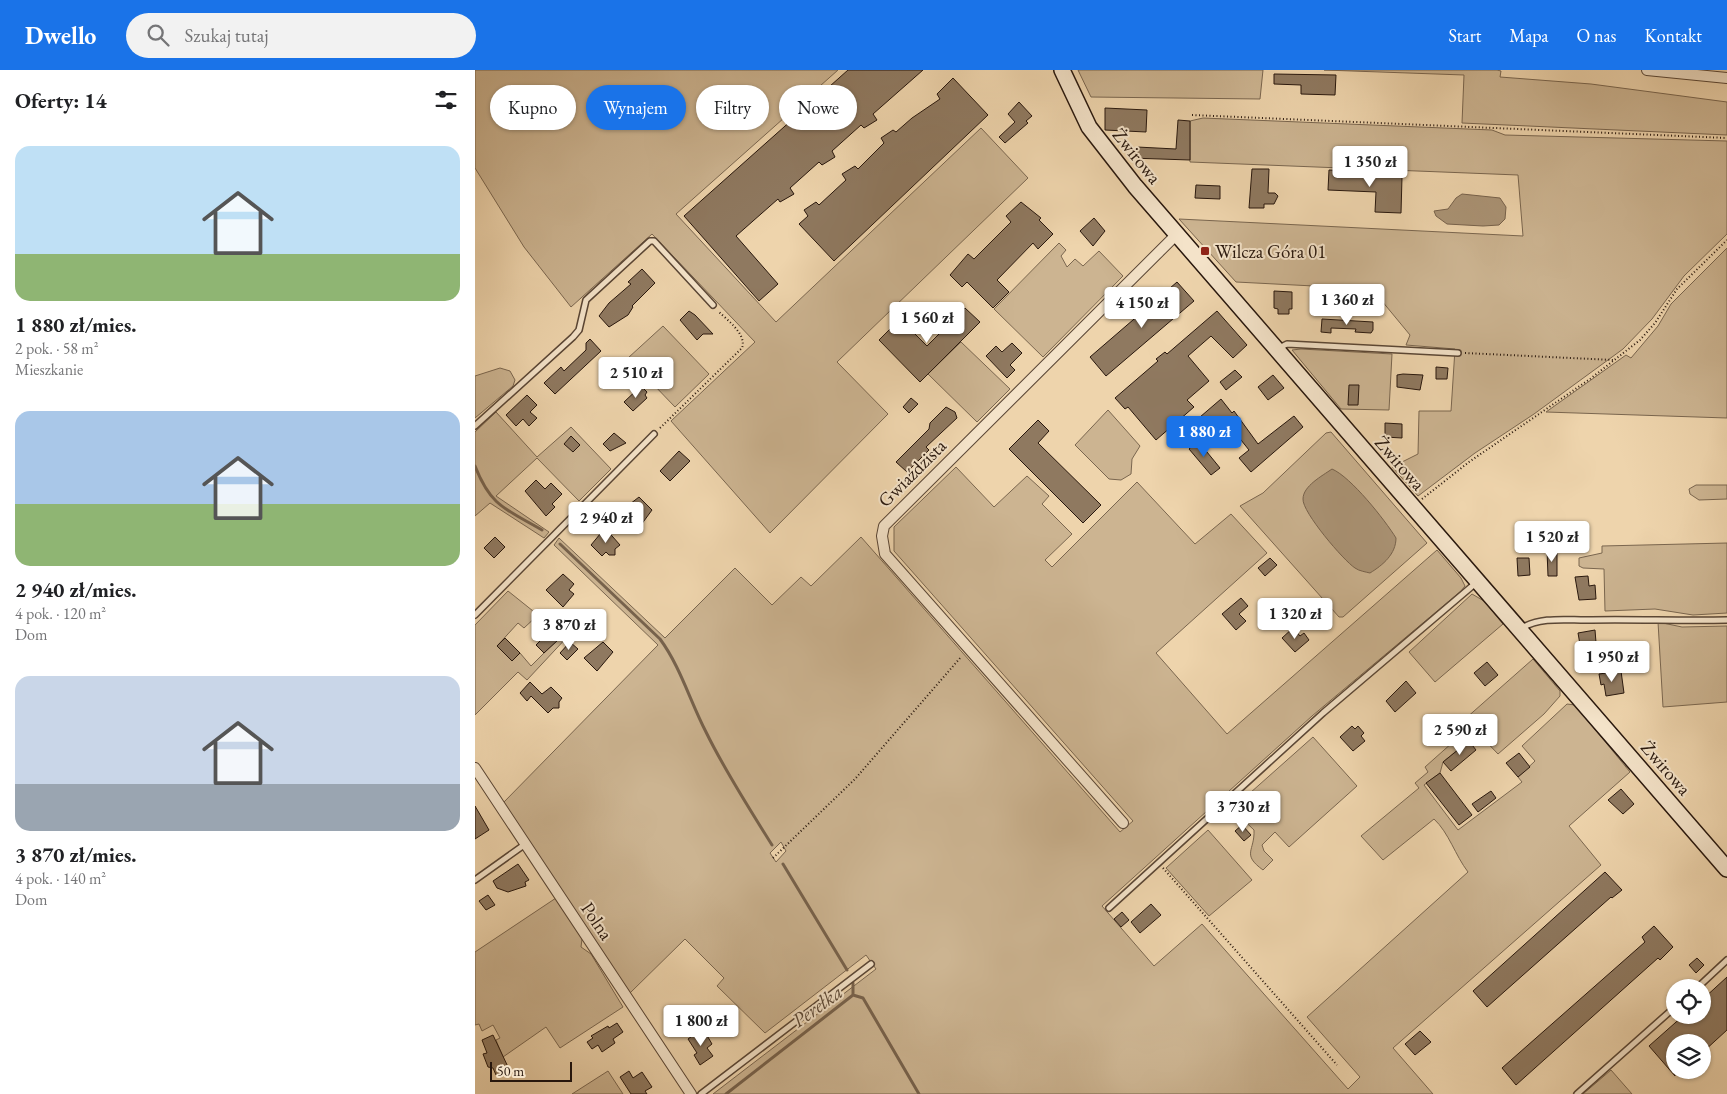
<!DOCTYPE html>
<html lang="pl">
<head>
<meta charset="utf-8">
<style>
  :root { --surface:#fff; --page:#f2f2f2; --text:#202124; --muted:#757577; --accent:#1a73e8 }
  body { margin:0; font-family:"EB Garamond",serif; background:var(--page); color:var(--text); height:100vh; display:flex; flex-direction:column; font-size:19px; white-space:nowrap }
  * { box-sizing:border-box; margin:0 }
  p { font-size:16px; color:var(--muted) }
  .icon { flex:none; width:28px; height:28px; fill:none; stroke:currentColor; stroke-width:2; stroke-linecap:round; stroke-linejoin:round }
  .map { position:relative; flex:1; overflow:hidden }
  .side { display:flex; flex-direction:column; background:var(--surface); width:475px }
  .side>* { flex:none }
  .top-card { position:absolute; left:15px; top:15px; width:475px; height:45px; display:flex; gap:10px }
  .tools { position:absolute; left:1191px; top:909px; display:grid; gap:10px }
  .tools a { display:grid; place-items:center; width:45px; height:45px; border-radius:50%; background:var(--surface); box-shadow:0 1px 4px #0004; font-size:25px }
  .scale { position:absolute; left:15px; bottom:12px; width:82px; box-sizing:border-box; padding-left:5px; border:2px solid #28170d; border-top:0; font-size:14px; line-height:18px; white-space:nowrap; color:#28170d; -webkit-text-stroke:4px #f4e3c9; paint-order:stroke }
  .price { position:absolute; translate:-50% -42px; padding:0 11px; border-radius:5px; background:#fff; color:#222; font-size:16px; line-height:32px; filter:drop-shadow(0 1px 2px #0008) }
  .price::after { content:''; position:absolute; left:50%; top:30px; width:15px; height:11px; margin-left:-8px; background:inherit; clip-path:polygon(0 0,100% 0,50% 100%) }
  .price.active { background:var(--accent); color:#fff }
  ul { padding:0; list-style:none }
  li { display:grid; align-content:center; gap:10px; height:265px; padding:0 15px }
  li span { display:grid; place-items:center; height:155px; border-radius:15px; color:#555 }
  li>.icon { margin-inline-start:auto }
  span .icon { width:90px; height:90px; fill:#fffc; stroke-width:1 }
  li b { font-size:21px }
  h2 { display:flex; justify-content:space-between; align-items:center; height:60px; padding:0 15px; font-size:21px }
  .tag { padding:0 18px; border-radius:22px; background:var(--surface); box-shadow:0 1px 4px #0004; font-size:18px; line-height:45px }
  .tag.active { background:var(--accent); color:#fff }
  header { display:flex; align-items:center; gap:30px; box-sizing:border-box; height:70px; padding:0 25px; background:var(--accent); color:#fff }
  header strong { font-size:24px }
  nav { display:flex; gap:28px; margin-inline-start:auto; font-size:18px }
  .search { width:350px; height:45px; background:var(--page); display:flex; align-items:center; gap:12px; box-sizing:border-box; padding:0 18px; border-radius:28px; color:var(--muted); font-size:19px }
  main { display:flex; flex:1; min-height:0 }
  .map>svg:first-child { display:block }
</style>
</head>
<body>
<header>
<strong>Dwello</strong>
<div class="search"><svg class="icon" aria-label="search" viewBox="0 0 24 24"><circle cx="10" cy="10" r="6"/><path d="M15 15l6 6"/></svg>Szukaj tutaj</div>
<nav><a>Start</a><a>Mapa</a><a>O nas</a><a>Kontakt</a></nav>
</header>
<main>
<section class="side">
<h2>Oferty: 14<svg class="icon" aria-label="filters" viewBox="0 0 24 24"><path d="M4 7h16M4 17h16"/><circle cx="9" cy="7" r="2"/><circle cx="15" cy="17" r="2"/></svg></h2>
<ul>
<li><span style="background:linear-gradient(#bfe0f5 70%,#8fb573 0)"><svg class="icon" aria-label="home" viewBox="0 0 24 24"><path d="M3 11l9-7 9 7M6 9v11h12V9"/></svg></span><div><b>1 880 zł/mies.</b><p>2 pok. · 58 m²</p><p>Mieszkanie</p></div></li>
<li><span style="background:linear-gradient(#a9c7e8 60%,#8fb573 0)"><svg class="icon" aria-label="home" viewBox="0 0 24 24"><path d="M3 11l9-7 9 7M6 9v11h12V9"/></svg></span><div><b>2 940 zł/mies.</b><p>4 pok. · 120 m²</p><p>Dom</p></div></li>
<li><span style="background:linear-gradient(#c9d6e8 70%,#9aa5b1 0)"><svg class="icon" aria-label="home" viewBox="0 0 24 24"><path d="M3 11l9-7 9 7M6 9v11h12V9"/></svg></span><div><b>3 870 zł/mies.</b><p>4 pok. · 140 m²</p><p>Dom</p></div></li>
</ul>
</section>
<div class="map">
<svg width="1252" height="1024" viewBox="0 0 1252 1024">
  <rect width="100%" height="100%" fill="#eed4ac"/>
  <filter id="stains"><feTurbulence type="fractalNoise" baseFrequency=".004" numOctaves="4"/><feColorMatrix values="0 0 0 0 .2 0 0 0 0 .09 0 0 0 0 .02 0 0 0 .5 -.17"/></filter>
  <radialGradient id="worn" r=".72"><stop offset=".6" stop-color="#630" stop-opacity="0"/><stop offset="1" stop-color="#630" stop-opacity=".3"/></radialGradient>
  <path fill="#ccb491" stroke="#7a664f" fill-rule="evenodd" d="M0,0H363L201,144L301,252L506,58L553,108L362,292L413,344L295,463L196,351L280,272L177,164L96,237L49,177L0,98Z
    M603,0H788L785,29L616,27Z
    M849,0H1022L1026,1L1025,7L1116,14L1252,32V65L987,53L989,5Z
    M728,48L1017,60L1030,65L1252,71V164L1209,206L1177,249L1148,279L1059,344L1000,383L943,426L917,397L943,384L944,341H976L980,279L931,275L935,265L897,219L761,212L704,149L1048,166L1043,105L715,92V51Z
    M584,173L591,180L586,186L592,197L600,189L608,196L624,181L648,206L568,287L519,239Z
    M1252,178V348L1071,342L1151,285L1156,288L1183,256L1196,234Z
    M188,256L234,304L200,337L153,288Z
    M486,272L535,319L502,352L453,304Z
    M826,279L917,284L914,340L866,339L817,280Z
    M25,298L35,301L40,310L38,316L0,348V306Z
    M633,340L665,376L657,389L656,404L646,410L634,409L600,375Z
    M21,342L62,387L96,357L136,399L104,431L62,388L21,426L74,462L69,468L15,433L0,446V362Z
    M856,362L952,473L868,547H864L765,436L788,423L851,363Z
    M481,397L519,437L552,406L574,426L567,434L597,464L570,490L577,497L662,412L720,474L756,444L792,483L681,583L752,664L962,480L986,508L990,516L986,521L837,646L627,836L679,896L727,854L873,1019L885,1007L832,947L993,802C980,785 974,763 959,749L908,790L886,766L944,718L940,713L953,702L950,697L996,656L990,649L1058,589L1085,621V626L1069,644L1023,684L1003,663L968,692L965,703L949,715L983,760L1047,712L1043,707L1060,691L1047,676L1092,634L1100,635L1155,702L1094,756L1126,795L918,978L958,1024H238L401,899L391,885L290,963L242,916L249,908L210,869L155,923L28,733L183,575L79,475L84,468L190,568L260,498L297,535L326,507L336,516L386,467L645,762L658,751L419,481V457ZM306,772L311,781L301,792L295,783Z
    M1221,415H1252V429L1224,430L1215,424L1214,419Z
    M1252,473V543L1218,545L1180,539L1130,541L1129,499L1108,498L1104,496V488L1127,483V476Z
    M33,521L63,545L49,558L43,553L22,576L37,591L45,583L56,596L90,562L94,565L52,610L43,602L0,645V555Z
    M997,524L1009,531L1028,554L960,612L934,582Z
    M1183,552L1207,557L1252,556V632L1188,637Z
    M838,667L882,716L814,777L800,762L787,775L789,781L798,790L788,800C766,784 780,781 779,760L757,739Z
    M733,760L777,810L734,846L691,798Z
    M81,828L107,869L106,877L116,884L148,937L85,978L71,957L28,987L21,970L25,968L18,955L7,961L4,954L0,955V882Z
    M1136,1000L1157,1024H1108Z
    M133,1001L148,1024H97Z"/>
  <path fill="#ab9476" stroke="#77624c" d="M987,124L1025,128L1031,137L1030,149L1024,155L1008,156L972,154L961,146L959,141L973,139L981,128Z
    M857,399C876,407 910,450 921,468C921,484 908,495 895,503C891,502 884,501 880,498C869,491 827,442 828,429C828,416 847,406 857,399Z"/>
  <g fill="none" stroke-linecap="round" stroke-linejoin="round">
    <path stroke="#77624c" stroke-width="3" d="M0,396C16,437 31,439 67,460
      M85,474L185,569C205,596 215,631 231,662C250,701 274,738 297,775
      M308,794L372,900
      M378,913V925
      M251,1024L378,925L388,928L444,1024"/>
  </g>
  <path fill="#8f7960" stroke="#28170d" d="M373,0H448L398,44L402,50L389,58L386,55L357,81L360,87L347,95L344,92L315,118L319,124L305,132L303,129L261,166L303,214L284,231L209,146Z
    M799,4L861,5L860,25L826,24V15L799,14Z
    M478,8L513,45L359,191L324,154L333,146L329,140L341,132L344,135L371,110L367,104L380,96L383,99L409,73L406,68L418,60L421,62L437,48L465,29L462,24Z
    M544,32L557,46L551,51L553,53L530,73L524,67L540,52L533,44Z
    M630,38L672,40L671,62L630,60Z
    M703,50L715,51V90L655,88L656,79H662V77L701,79Z
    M777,99H794L793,123H800L803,126L799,134H789V138H774Z
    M854,100L895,102L894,106L927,107L926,143L900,142L901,122L853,120Z
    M721,115L745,116V129L720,128Z
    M546,132L566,148L564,150L578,164L563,179L558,173L522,210L534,222L518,238L492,212L487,217L475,205L493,184L499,189L536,152L531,146Z
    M619,148L630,161L618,176L605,161Z
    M167,199L180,213L157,236L158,237L153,245L134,257L124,246L134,233L156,214L153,212Z
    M702,212L719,231L631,306L615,287Z
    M799,221L817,222V239H814V244H803V239L799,238Z
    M490,238L505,252L445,312L404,270L425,249L452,276Z
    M214,241L220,245L238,264H228L222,270L205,250Z
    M742,241L772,275L758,288L736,266L713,286L734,311L712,330L719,337L681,370L653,337L650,339L640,328L683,291L681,289L690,282L692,284Z
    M847,249L898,252V260L896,263L880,262L881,259L856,258V263L846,262Z
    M115,269L126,281L80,324L69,313L86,297L89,301L111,280V273Z
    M537,273L547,283L535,295L540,300L532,308L511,286L521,276L527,282Z
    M961,297L973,298L972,309H961Z
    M760,300L767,307L751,320L745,312Z
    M928,304L948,305L945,320L922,317V305Z
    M798,305L809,318L793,330L783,317Z
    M874,315H884L883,335H873Z
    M166,316L172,322L170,325L172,328L158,341L149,332Z
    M52,325L62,335L55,342L62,348L54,356L48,349L41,356L31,345Z
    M436,328L443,334L434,343L428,337Z
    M746,329L757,343L759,341L783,374L819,346L828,357L776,402L764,388L774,380L750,350L737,361L725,347Z
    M471,337L480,342L482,348L451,377L454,380L432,402L421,392L454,359L455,353Z
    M563,350L574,361L563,373L626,435L608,453L534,379Z
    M910,353L927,354V368L910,367Z
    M139,363L151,373L135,381L128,374Z
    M96,366L105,375L98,382L89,374Z
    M723,371L745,398L736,405L714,379Z
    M204,381L215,391L195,411L185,401Z
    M61,410L70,419L76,413L87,424L77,434L80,437L71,446L50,421Z
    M164,427L177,440L166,455L157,446L154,449L146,441Z
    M130,458L145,475L140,479V485H134L131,482L127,486L116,475Z
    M20,467L30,477L19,488L9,478Z
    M1072,480H1082V506H1073Z
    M795,488L802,495L790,506L783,498Z
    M1042,488H1054L1055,505L1043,506Z
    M88,504L99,514L94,520L99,524L88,537L71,520Z
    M1113,506L1114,516L1120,515L1121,529L1104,530L1100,507Z
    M766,528L773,536L764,544L771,551L761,560L747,544Z
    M818,558L825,566L829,563L834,570L820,582L807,568Z
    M1120,560L1122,585L1107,586L1103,563Z
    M77,564L83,570L69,583L61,575L71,565L73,568Z
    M30,568L45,583L37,591L22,576Z
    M95,572L103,579L92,590L85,583Z
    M128,572L138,582L122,601L109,588Z
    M1012,592L1023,605L1010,616L999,603Z
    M1146,601L1149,623L1131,626L1129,614L1126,615L1124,604Z
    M931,611L941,623L920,642L911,631Z
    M55,612L67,624L76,617L87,628L84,632V638H78L73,643L56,626L52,631L45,623Z
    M877,656L880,659L883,656L889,663L886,666L890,671L878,681L865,667Z
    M994,671L1001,680L976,701L968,692Z
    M1044,683L1055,697L1043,707L1031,693Z
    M965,703L997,745L984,755L951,713Z
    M1146,719L1159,734L1148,744L1133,730Z
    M1016,721L1021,728L1003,742L997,734Z
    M0,736L14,760L0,769Z
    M767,755L776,765L769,771L760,761Z
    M43,794L54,810L50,812L51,816L33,822L22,818L18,811Z
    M1130,802L1147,820L1137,828L1136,827L1012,937L998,921Z
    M13,825L20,835L11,840L4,831Z
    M676,834L686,845L665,863L656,852Z
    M647,842L654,850L646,857L639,849Z
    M1179,856L1198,877L1185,890L1183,888L1041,1015L1027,998L1170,872L1167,867Z
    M1222,888L1229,895L1221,903L1214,895Z
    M1252,907V960L1228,982V972H1200V1006L1174,976L1209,945H1228V929Z
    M142,953L148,962L138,969L140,973L127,982L123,975L117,979L112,972L118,968L116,966L133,956L134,958Z
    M224,961L226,965L230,962L237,974L232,978L238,986L225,995L219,985L222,983L213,969Z
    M945,961L956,972L940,985L930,974Z
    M18,965L34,999L21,1005L18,998L13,997L8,984L12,983L7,970Z
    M154,1001L158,1008L167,1002L177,1017L170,1021L172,1024H156L145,1007Z"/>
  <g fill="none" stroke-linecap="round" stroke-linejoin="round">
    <defs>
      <path id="lane" d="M804,278L812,274L983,283
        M0,356L98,267L104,260L111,230L175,171H179L238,235
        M0,545L179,364
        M1047,558C1065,547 1090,550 1110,550C1158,549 1205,551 1252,550
        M0,810L49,775
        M634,838L848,643L1002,512
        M1222,918L1252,890
        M226,1024L396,894
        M1102,1024L1200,937"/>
      <path id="street" d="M1172,0L1252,8
        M0,698L216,1024
        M648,753L410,484L407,466L409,456L702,164"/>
      <path id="secondary" d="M587,0L614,57L660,116L1252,799"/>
    </defs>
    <use href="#lane" stroke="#5a4635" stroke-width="8"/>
    <use href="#street" stroke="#5a4635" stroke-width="12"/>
    <use href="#secondary" stroke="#28170d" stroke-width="18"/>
    <path stroke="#28170d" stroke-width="2" stroke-dasharray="1 2.5" stroke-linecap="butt" d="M717,45L1252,68
      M990,283L1138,290
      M185,358L267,278C272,264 252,250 243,241
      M947,429L994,392L1115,309L1165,270L1180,253L1202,219L1252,170
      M298,788L380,709L486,587
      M688,798L862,995"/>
    <use href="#lane" stroke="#f4e3c9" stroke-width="5"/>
    <use href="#street" stroke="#f4e3c9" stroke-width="10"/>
    <use href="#secondary" stroke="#f4e3c9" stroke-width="15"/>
  </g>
  <rect fill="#8f2418" stroke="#f4e3c9" stroke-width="2" x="725" y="176" width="10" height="10" rx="2.5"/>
  <g text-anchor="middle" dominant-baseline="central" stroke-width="4" stroke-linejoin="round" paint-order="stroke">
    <g font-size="19" fill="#28170d" stroke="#f4e3c9">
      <text transform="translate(662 86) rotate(51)">Żwirowa</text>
      <text transform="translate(925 393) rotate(49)">Żwirowa</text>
      <text transform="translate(437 403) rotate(-45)">Gwiaździsta</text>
      <text transform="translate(1191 698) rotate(49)">Żwirowa</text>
      <text transform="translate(122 851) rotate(56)">Polna</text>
    </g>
    <g font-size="19" fill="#28170d" stroke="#f4e3c9" text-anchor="start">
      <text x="740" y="181">Wilcza Góra 01</text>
    </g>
    <g font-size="20" font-style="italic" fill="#5c4937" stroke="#f4e3c9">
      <text transform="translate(342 936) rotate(-36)">Perełka</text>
    </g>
  </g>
  <rect width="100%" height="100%" filter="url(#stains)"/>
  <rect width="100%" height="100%" fill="url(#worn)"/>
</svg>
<div class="tools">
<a><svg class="icon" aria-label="locate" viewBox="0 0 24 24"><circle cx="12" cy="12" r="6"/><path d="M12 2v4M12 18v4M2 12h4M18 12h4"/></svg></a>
<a><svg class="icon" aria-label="layers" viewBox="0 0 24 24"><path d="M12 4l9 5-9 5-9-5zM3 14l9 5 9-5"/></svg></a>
</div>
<div class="scale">50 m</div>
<b class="price" style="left:895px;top:118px">1 350 zł</b>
<b class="price" style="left:872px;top:256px">1 360 zł</b>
<b class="price" style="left:667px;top:259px">4 150 zł</b>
<b class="price" style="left:452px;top:274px">1 560 zł</b>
<b class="price" style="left:161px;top:329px">2 510 zł</b>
<b class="price active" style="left:729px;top:388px">1 880 zł</b>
<b class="price" style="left:131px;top:474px">2 940 zł</b>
<b class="price" style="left:1077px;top:493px">1 520 zł</b>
<b class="price" style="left:820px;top:570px">1 320 zł</b>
<b class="price" style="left:94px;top:581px">3 870 zł</b>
<b class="price" style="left:1137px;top:613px">1 950 zł</b>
<b class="price" style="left:985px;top:686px">2 590 zł</b>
<b class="price" style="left:768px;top:763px">3 730 zł</b>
<b class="price" style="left:226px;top:977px">1 800 zł</b>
<div class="top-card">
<a class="tag">Kupno</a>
<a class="tag active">Wynajem</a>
<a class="tag">Filtry</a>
<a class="tag">Nowe</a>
</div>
</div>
</main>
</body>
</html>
